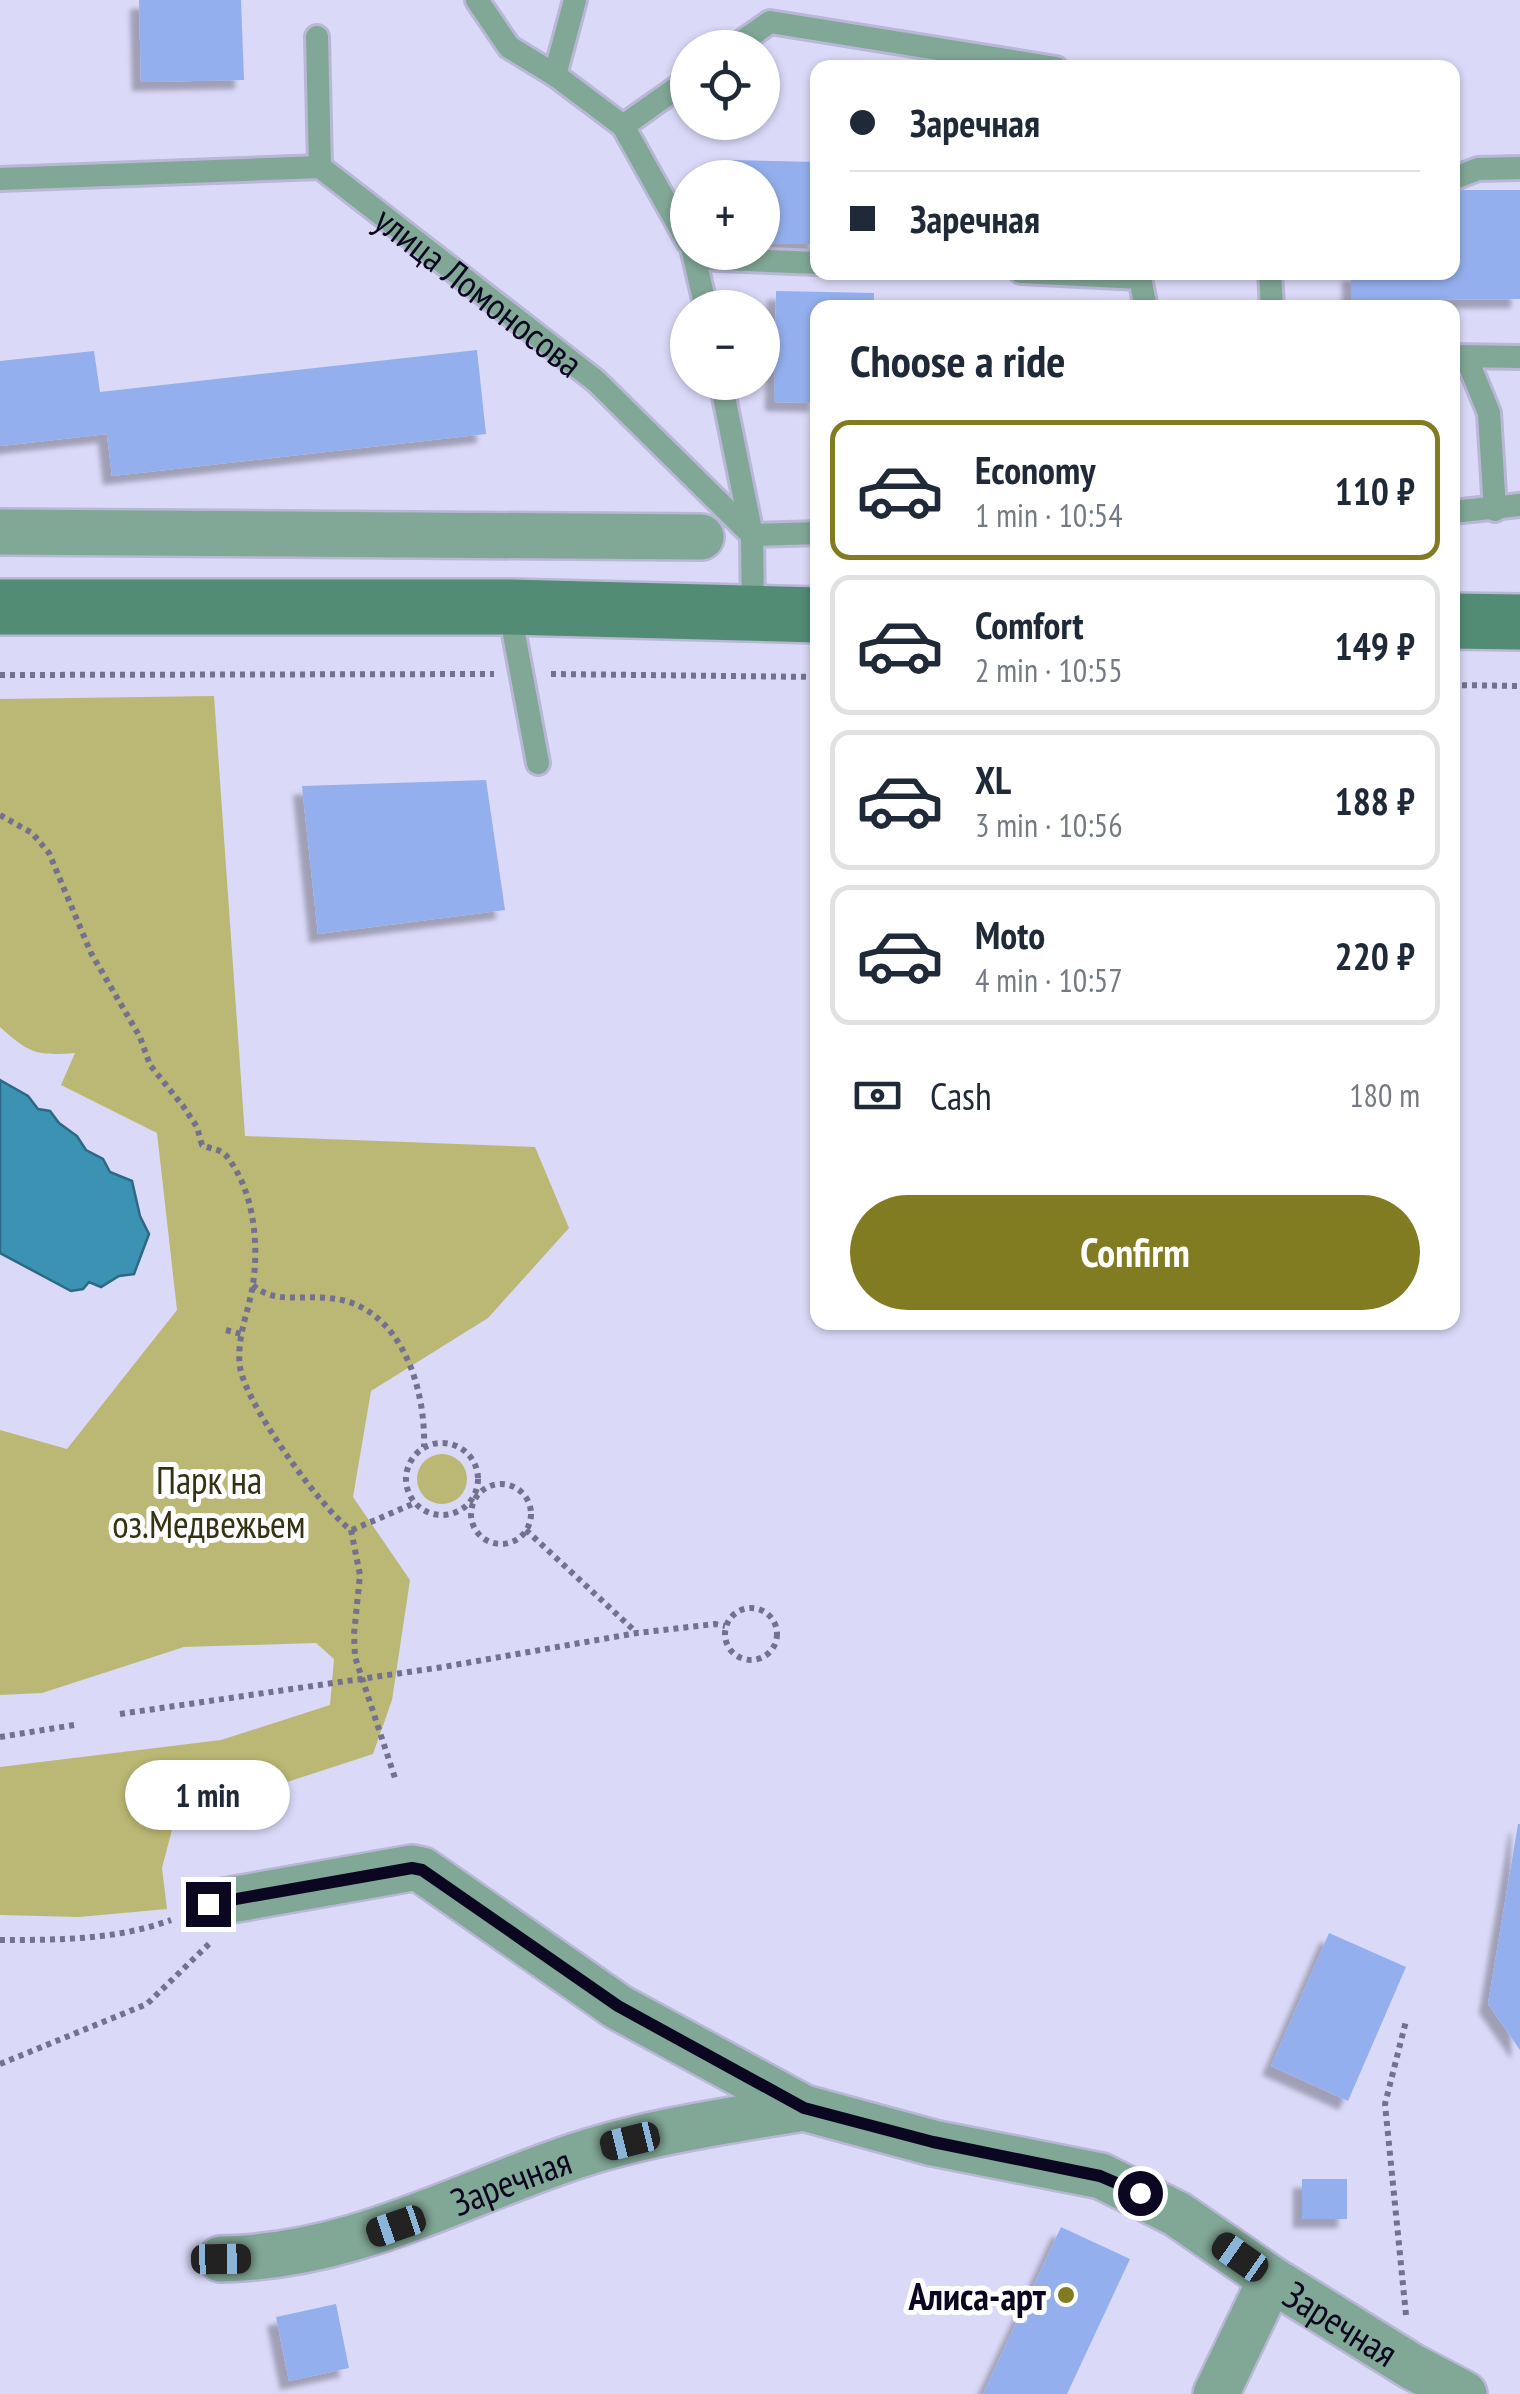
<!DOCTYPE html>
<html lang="en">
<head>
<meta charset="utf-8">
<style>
	body { margin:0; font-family:"PT Sans Narrow",sans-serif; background:#f2f2f3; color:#1f2937; height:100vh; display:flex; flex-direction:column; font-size:38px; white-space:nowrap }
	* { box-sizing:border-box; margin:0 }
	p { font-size:32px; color:#747a83 }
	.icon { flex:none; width:55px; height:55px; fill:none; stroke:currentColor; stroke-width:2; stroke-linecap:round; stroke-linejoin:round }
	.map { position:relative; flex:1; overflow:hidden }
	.drawer { position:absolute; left:810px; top:300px; width:650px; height:1030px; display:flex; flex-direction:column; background:#fff; border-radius:20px; box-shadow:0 2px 8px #0004 }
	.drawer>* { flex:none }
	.hud { position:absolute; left:810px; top:60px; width:650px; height:220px; border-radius:20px; box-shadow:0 2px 8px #0004; display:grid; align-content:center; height:220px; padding:0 40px; background:#fff }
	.fabs { position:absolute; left:670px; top:30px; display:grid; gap:20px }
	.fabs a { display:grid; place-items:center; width:110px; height:110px; border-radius:50%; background:#fff; box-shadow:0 2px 8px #0004; font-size:50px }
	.end { position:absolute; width:45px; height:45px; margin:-22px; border:12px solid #0b0721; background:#fff; box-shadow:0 0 0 5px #fff }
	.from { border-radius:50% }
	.bubble { position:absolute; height:70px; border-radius:35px; background:#fff; box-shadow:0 2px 8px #0004; font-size:32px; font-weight:700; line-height:70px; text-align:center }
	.car { position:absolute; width:30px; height:60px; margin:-30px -15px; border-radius:12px; box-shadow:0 0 8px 2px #0007; background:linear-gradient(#222 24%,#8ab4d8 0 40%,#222 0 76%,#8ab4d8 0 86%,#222 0) }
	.hud b { display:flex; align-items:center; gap:35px; height:95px; font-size:38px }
	.hud b+b { border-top:2px solid #e0e1e3 }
	.hud i { width:25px; height:25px; background:#1f2937 }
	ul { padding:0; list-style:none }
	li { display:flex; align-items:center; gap:30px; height:140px; margin:0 20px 15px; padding:0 20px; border:5px solid #e0e1e3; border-radius:20px }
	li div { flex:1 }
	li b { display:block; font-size:38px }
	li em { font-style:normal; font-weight:700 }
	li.current { border-color:#817b22 }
	li>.icon { width:90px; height:90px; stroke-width:1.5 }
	h2 { padding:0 40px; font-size:45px; line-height:120px }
	.pay { display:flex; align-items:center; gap:25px; height:110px; padding:0 40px; font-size:38px }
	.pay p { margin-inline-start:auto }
	.action { display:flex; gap:20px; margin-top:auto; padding:20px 40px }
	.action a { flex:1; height:115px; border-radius:60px; background:#817b22; color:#fff; font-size:40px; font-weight:700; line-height:115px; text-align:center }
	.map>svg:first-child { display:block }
</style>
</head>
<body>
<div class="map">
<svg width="1520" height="2394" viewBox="0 0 1520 2394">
	<defs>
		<filter id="shadow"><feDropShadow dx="-9" dy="9" stdDeviation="2.5" flood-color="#0004"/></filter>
	</defs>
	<rect width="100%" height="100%" fill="#dad9f8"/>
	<g fill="#bbb875">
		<path d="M214,696L245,1136L535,1147L569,1228L488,1318L371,1391L353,1497L410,1580L392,1700L373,1754L195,1812L173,1826L162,1868L167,1909L79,1917L0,1915V1767L221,1740L330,1705L334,1659L316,1643L184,1647L42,1693L0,1695V1430L67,1449L177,1310L157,1133L61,1085L75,1053C36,1056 29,1053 0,1027V699Z"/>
		<circle cx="442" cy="1479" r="25"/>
	</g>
	<polygon fill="#3b92b2" stroke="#2d6886" stroke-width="2.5" points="0,1080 28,1096 38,1109 50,1111 59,1123 77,1136 86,1150 103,1159 110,1172 132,1181 140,1216 149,1234 134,1274 119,1276 101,1287 89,1282 83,1289 71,1291 0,1253"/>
	<g fill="#94afed" filter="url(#shadow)">
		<polygon points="139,0 241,0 244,80 141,82"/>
		<polygon points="732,160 818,162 818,244 762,244 762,178 732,178"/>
		<polygon points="1452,190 1520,190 1520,299 1351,300 1351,272 1452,272"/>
		<polygon points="776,291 874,293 874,308 818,308 818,403 774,402"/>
		<polygon points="477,350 486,434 112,476 107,434 0,446 0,361 94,351 100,392"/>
		<polygon points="486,780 505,910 318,934 302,786"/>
		<polygon points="1518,1824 1520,1824 1520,2050 1488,2004"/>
		<polygon points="1329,1933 1406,1967 1348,2101 1271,2066"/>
		<rect x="1302" y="2179" width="45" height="40"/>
		<polygon points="1061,2227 1130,2259 1067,2394 983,2394"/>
		<polygon points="336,2304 349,2368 289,2381 276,2317"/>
	</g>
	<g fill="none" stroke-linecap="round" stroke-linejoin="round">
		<g stroke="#b9b7d6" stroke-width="28">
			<g id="lane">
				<polyline points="477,0 509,47 555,75 623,126 688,242"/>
				<polyline points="317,37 320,167"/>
				<polyline points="733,48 770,22 1056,68"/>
				<polyline points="555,75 575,0"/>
				<polyline points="623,126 688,80"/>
				<path id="s1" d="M0,179L320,167L596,381L752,535"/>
				<polyline points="1452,179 1478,169 1520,168"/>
				<polyline points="693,252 706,308"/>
				<polyline points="696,258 818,263"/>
				<polyline points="1021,272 1140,278 1146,308"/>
				<polyline points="1270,272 1272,308"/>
				<polyline points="1454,356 1520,357"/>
				<polyline points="1466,357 1489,413 1495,510"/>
				<polyline points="721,382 752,535 753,615"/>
				<polyline points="1452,512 1520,505"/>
				<polyline points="752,535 818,533"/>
				<polyline points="509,607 538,763"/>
			</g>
		</g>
		<g stroke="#b9b7d6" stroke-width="50">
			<g id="street">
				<polyline points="0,532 701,537"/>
				<polyline points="208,1904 412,1868 422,1870 618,2007 804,2108 933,2143 1101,2176 1177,2214 1271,2279"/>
				<path id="s2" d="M221,2259C348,2257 448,2200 564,2160C641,2133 724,2121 804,2108"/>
				<path id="s3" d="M1216,2394L1271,2279L1411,2366L1464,2394"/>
			</g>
		</g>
		<g stroke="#b9b7d6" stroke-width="60">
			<g id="secondary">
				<polyline points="0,607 509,607 818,615"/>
				<polyline points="1452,621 1520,622"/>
			</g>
		</g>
		<g stroke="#74718e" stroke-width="6" stroke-dasharray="5 5" stroke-linecap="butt">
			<polyline points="551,674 818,677"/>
			<polyline points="0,675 494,674"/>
			<polyline points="1452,685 1520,686"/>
			<path d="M0,815L32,833L49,853L91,953L140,1037L150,1065L183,1106L197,1127L202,1145C212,1150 221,1148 228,1158C254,1192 259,1243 253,1284C249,1311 236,1338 240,1367C245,1403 321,1509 351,1530L360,1575L354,1634L355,1657L396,1781"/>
			<path d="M253,1285C273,1304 302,1295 328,1298C400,1303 426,1387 424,1447"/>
			<polyline points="226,1330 241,1334"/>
			<circle cx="442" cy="1479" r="36"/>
			<circle cx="501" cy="1514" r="30"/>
			<polyline points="352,1530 415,1503"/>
			<polyline points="526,1530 637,1633"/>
			<circle cx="751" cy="1634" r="26"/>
			<polyline points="120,1714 443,1667 637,1633 715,1624 725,1626"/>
			<polyline points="0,1737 74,1725"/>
			<path d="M0,1940C57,1940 117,1940 171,1920"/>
			<polyline points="0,2064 147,2004 210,1943"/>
			<polyline points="1406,2315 1385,2104 1406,2021"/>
		</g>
		<use href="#lane" stroke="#81a796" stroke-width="22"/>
		<use href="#street" stroke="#81a796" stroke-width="45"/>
		<use href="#secondary" stroke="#528c74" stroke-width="55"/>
	</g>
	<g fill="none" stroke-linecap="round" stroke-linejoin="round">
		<polyline stroke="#0b0721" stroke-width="12" points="208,1904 412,1868 422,1870 618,2006 804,2108 933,2142 1100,2176 1140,2193"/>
	</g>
	<circle fill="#817b22" stroke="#fefefe" stroke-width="4" cx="1066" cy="2295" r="10"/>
	<g text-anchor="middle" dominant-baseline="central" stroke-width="10" stroke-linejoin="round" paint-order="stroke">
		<g font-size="38" fill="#0b0721" stroke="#fefefe">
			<text stroke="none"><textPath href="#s1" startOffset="522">улица Ломоносова</textPath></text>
			<text stroke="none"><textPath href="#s2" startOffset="302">Заречная</textPath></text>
			<text stroke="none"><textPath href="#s3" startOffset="210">Заречная</textPath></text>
		</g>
		<g font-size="38" fill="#343212" stroke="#fefefe">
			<text x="209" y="1479">Парк на<tspan x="209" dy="44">оз.Медвежьем</tspan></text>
		</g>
		<g font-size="38" font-weight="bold" fill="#0b0721" stroke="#fefefe" text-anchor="end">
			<text x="1046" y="2295">Алиса-арт</text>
		</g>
	</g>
</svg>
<div class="fabs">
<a><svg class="icon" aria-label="locate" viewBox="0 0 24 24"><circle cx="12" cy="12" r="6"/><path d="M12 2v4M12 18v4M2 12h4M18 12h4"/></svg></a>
<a>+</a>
<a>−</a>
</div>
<i class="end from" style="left:1140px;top:2193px"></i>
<i class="end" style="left:208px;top:1904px"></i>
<div class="bubble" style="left:125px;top:1760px;width:165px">1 min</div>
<i class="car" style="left:630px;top:2141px;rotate:256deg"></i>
<i class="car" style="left:396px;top:2226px;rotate:251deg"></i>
<i class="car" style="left:1240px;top:2257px;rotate:305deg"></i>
<i class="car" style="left:221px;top:2259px;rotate:89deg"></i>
<div class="hud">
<b><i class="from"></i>Заречная</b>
<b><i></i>Заречная</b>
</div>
<section class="drawer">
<h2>Choose a ride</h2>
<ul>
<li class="current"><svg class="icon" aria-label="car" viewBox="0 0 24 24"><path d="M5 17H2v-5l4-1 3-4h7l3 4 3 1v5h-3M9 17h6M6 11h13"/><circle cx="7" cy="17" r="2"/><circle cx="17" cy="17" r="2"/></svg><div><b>Economy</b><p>1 min · 10:54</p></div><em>110 ₽</em></li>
<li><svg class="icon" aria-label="car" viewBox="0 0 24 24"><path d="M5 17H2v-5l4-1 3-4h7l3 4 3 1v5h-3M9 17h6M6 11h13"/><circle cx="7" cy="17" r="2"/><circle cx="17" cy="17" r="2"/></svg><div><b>Comfort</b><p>2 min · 10:55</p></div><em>149 ₽</em></li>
<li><svg class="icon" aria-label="car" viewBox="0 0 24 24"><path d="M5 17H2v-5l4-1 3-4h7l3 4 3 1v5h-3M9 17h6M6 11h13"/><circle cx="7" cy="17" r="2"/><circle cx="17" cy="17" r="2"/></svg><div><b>XL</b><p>3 min · 10:56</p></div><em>188 ₽</em></li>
<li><svg class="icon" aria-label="car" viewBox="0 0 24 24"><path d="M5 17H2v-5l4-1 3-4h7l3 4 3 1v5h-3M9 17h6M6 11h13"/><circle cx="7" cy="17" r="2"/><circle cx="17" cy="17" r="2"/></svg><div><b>Moto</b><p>4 min · 10:57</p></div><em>220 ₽</em></li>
</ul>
<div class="pay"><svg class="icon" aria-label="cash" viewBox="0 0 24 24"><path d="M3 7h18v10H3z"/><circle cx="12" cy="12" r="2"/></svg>Cash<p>180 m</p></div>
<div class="action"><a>Confirm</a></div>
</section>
</div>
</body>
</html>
